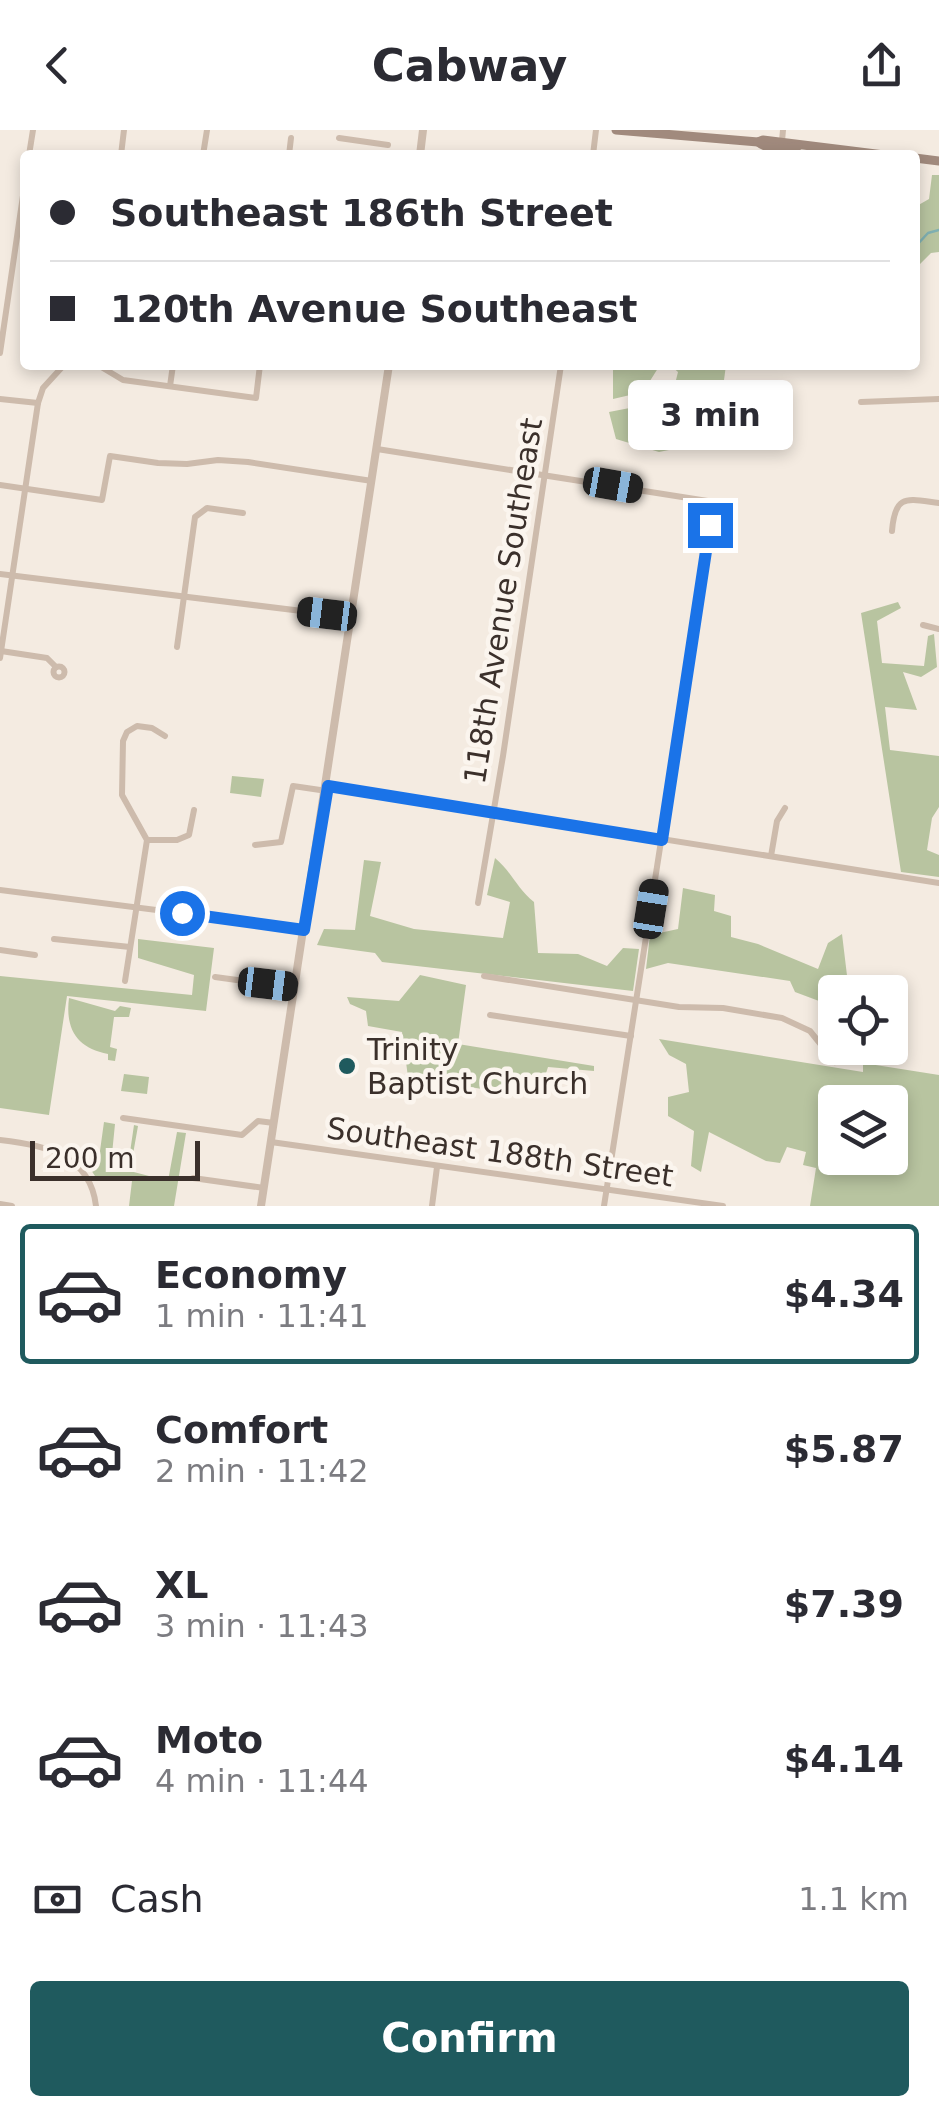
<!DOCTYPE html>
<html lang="en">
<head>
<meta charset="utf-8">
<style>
	body { margin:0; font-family:"DejaVu Sans",sans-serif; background:#f2f2f3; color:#2b2b33; height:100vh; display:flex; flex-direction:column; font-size:38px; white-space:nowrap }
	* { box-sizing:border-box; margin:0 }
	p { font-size:32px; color:#7c7c81 }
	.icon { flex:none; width:55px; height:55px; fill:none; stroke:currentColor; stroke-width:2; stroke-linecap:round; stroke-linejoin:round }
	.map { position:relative; height:1076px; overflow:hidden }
	.panel { display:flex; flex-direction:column; background:#fff; flex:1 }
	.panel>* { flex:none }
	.top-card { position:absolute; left:20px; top:20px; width:900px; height:220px; border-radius:10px; box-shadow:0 5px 15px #0003; display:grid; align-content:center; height:220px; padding:0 30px; background:#fff }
	.controls { position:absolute; left:818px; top:845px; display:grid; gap:20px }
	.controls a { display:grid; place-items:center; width:90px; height:90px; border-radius:10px; background:#fff; box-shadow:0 5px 15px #0003; font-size:50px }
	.scale { position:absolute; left:30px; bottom:25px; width:170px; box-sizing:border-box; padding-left:10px; border:5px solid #3b302b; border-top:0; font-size:28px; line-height:35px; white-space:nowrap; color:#3b302b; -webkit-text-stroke:8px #fbf5ee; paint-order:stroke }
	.end { position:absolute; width:45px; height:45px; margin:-22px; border:12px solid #1a73e8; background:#fff; box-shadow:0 0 0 5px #fff }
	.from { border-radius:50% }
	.bubble { position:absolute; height:70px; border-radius:10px; background:#fff; box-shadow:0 5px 15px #0003; font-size:32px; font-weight:700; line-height:70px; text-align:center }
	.car { position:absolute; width:30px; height:60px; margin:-30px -15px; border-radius:12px; box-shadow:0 0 8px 2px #0007; background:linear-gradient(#222 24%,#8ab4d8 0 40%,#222 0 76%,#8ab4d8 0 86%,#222 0) }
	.top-card b { display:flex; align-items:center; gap:35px; height:95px; font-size:38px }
	.top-card b+b { border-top:2px solid #e1e1e2 }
	.top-card i { width:25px; height:25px; background:#2b2b33 }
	ul { padding:18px 0 0; list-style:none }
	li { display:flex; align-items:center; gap:30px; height:140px; margin:0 20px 15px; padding:0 10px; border:5px solid transparent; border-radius:10px }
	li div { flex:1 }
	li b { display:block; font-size:38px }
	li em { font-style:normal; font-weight:700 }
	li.on { border-color:#1f5a5e }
	li>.icon { width:90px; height:90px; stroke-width:1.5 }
	.pay { display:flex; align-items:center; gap:25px; height:110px; padding:0 30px; font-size:38px }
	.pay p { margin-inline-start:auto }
	.button { display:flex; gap:20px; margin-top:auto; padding:20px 30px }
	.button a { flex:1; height:115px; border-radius:10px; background:#1f5a5e; color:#fff; font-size:40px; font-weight:700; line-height:115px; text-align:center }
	header { display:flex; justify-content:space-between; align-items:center; height:130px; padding:0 30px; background:#fff; font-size:45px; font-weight:700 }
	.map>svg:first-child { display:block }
</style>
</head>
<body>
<header><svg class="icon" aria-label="back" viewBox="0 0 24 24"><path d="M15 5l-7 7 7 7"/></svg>Cabway<svg class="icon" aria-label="share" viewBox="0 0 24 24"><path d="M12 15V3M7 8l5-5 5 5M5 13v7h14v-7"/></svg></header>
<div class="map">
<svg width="939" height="1076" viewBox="0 0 939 1076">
	<rect width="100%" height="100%" fill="#f4ebe1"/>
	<g fill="#b8c4a0" fill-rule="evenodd">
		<polygon points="932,45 939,45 939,122 931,123 915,139 915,77 929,69"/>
		<polygon points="606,235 660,235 643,262 613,269 613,237"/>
		<polygon points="670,235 726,235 724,250 736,255 694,315 659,322 616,309 609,282 671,270 678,242"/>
		<polygon points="898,472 901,478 877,491 882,533 924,536 928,506 934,504 937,537 921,547 903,542 917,580 885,577 890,620 939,626 939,677 932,688 927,720 939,725 939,747 901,742 861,483"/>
		<polygon points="232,646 264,649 261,667 230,663"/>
		<path d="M495,728C512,742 517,759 534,772L538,823L578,824L607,836L623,818L639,819L633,861L382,832L375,823L317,815L324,799L355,800L364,730L381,732L370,786L414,799L503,808L510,772L487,765Z"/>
		<polygon points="683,758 715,765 714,781 731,786 731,807 758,814 818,839 828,813 842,804 849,862 835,862 835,877 795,862 790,851 668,833 646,839 650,805 678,799"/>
		<polygon points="138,809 214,818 206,881 67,866 49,985 0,978 0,846 192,865 194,845 138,828"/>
		<polygon points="420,845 466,855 458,914 594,936 594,941 548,937 538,968 408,947 402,902 368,896 366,881 350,874 347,867 399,871"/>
		<path d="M69,868L115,881L120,876L131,878L129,887H114L110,917L117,919L115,931L108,930V924C77,918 65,899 69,868Z"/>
		<path d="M659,909L863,942V933L939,945V1076H810L816,1038L803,1035L806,1022L787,1017L780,1033L766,1031L709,1002L701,1042L691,1036L694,1001L668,986V967L689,962L686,934L669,925ZM835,972H890V1028H835Z"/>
		<polygon points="124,944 149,947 147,964 121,961"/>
		<polygon points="104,992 115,994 111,1034 128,1036 134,995 138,996 130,1041 168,1051 177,1002 186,1003 174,1076 129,1076 132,1051 95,1046 89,1037 99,1028"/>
	</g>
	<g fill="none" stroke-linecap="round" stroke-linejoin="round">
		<g stroke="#7fb0b2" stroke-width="2.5">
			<polyline points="745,24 746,25"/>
			<polyline points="915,117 928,103 939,100"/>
		</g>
		<g stroke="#cdbbac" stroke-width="6">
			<polyline points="339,8 388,15"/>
			<polyline points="782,11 783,0"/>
			<polyline points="29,25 33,0"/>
			<polyline points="121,25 124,0"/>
			<polyline points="203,25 207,0"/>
			<polyline points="289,25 291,8"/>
			<polyline points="593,25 596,0"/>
			<polyline points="0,223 25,52"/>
			<polyline points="98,235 123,250 256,268 260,235"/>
			<polyline points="170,256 173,235"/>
			<polyline points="0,269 38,273"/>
			<polyline points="861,272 939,269"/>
			<polyline points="377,319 714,372 604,1076"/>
			<polyline points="0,355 102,370 110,326 158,333 187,334 218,330 248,332 372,351"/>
			<path d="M892,401C895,363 907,369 939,373"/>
			<polyline points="0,444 351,487"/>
			<polyline points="923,495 939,499"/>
			<polyline points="177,517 195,387 207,378 243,383"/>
			<polyline points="1,521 47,528 56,537"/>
			<polyline points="0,528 38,273 43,258 64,235"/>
			<circle cx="59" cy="542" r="5.5"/>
			<polyline points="328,656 939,753"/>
			<polyline points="147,710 177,710 189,705 194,680"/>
			<polyline points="255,715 281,712 293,656 327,661"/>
			<polyline points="771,726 777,691 785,678"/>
			<polyline points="0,760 304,799"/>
			<polyline points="478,773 503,626 561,235"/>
			<polyline points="54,809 130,817"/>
			<polyline points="0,820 35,825"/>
			<polyline points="484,846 679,877 723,878 782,888 810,901 835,932"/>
			<polyline points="215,847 295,858"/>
			<polyline points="125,851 147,710 122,665 123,611 127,602 137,596 152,598 165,606"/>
			<polyline points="490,885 631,906"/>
			<polyline points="123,988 242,1005 258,991 274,993"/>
			<path d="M0,1010C44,1015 90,1024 96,1076"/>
			<polyline points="271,1012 723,1076"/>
			<polyline points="193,1048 264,1058"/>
			<polyline points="0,1074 12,1076"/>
			<polyline points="432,1076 437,1037"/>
		</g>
		<g stroke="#cdbbac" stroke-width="8">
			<polyline points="420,25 423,0"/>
			<polyline points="261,1076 389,235"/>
		</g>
		<g stroke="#a18a7d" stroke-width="9">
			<polyline points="616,0 758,12 763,10 884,25"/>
			<path d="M758,12C767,20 787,20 798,16"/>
			<polyline points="915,28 939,31"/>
		</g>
	</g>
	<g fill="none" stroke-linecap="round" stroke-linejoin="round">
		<polyline stroke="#1a73e8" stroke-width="12" points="182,783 304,800 328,656 662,710 710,395"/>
	</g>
	<circle fill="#1f5a5e" stroke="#fbf5ee" stroke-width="4" cx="347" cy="936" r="10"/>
	<g text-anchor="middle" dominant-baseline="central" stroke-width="9" stroke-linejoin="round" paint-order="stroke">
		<g font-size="30" fill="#3b302b" stroke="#fbf5ee">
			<text transform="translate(503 471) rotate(-81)">118th Avenue Southeast</text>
			<text transform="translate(500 1022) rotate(8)">Southeast 188th Street</text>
		</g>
		<g font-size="30" fill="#3b302b" stroke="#fbf5ee" text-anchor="start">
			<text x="367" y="919">Trinity<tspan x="367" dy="34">Baptist Church</tspan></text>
		</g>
	</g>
</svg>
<div class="controls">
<a><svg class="icon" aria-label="locate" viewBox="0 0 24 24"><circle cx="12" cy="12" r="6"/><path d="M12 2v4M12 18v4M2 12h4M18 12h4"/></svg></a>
<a><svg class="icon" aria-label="layers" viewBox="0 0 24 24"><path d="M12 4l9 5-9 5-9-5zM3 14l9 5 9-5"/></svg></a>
</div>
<div class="scale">200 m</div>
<i class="end from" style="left:182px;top:783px"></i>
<i class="end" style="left:710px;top:395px"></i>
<div class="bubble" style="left:628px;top:250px;width:165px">3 min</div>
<i class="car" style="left:613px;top:355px;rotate:100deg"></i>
<i class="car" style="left:327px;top:484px;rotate:277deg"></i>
<i class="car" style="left:651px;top:779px;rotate:9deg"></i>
<i class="car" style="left:268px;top:854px;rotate:97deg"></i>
<div class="top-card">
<b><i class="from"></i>Southeast 186th Street</b>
<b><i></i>120th Avenue Southeast</b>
</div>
</div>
<section class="panel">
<ul>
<li class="on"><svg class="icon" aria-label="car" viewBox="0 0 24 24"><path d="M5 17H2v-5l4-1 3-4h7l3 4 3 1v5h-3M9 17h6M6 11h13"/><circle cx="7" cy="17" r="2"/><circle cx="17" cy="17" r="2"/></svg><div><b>Economy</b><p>1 min · 11:41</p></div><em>$4.34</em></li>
<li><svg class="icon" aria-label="car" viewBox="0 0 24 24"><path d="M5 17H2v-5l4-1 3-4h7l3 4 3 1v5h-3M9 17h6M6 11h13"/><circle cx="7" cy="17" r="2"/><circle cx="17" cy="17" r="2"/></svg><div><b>Comfort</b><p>2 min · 11:42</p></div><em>$5.87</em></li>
<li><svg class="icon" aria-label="car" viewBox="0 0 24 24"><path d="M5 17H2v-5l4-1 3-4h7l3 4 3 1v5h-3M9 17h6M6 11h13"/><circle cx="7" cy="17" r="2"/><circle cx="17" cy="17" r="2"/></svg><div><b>XL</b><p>3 min · 11:43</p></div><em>$7.39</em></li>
<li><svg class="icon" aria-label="car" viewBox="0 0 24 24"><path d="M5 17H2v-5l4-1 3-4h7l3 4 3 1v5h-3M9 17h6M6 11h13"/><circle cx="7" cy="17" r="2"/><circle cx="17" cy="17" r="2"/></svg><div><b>Moto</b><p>4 min · 11:44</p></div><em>$4.14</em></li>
</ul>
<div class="pay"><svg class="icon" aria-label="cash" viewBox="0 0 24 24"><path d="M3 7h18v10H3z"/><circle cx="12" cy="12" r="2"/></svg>Cash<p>1.1 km</p></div>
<div class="button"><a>Confirm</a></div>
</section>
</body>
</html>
